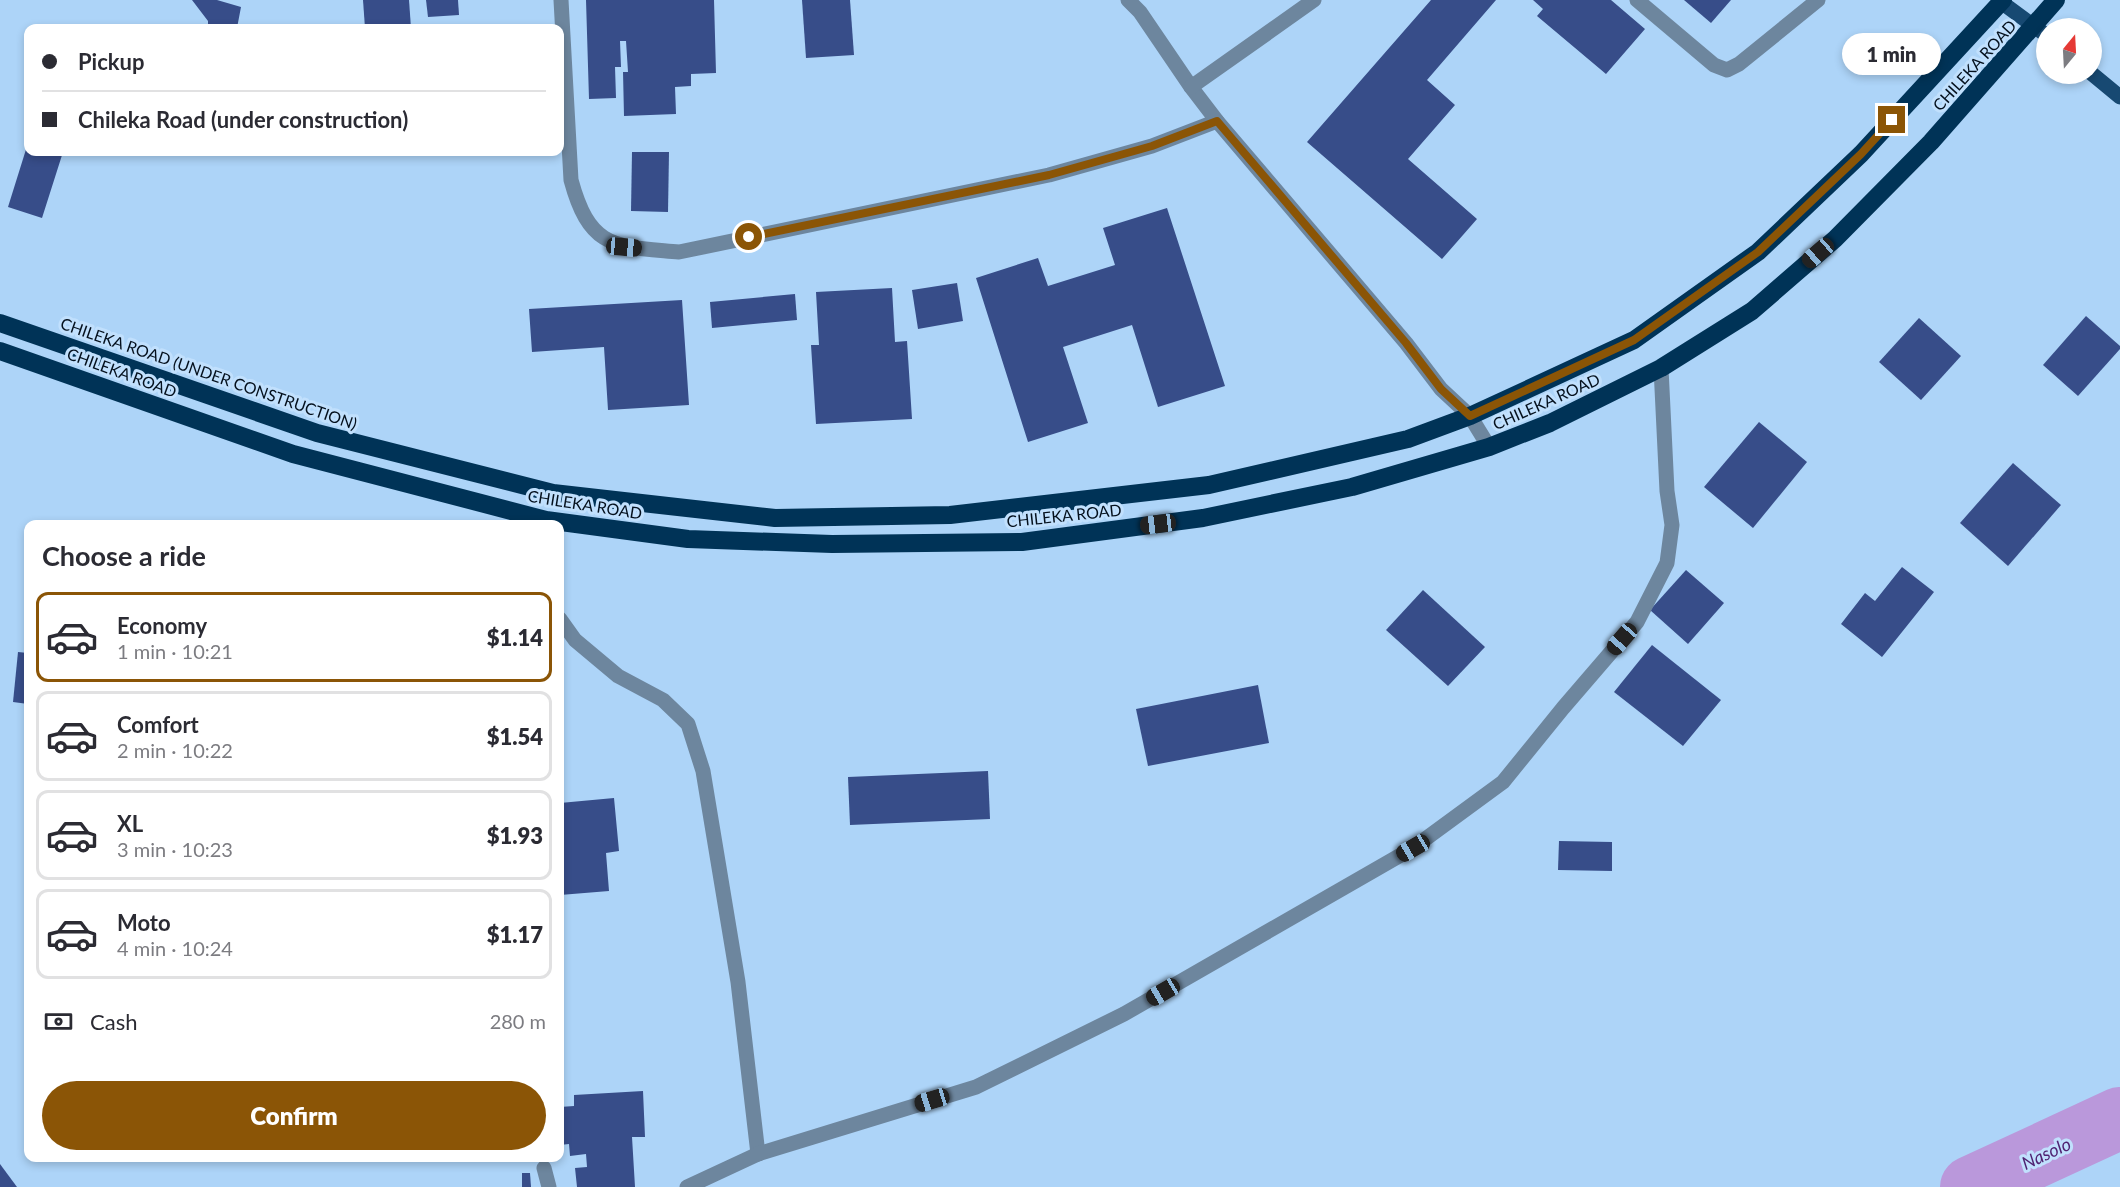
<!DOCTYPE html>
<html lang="en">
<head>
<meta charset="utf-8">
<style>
	body { margin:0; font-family:Lato,sans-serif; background:#f7f7f7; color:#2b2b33; height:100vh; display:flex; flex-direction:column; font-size:22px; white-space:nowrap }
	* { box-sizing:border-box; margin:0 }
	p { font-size:20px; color:#7c7c81 }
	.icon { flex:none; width:33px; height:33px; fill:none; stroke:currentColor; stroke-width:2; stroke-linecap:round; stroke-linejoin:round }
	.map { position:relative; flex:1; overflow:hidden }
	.details { position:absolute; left:24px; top:520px; width:540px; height:642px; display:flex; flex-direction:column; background:#fff; border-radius:12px; box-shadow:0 3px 9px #0003 }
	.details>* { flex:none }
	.top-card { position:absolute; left:24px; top:24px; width:540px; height:132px; border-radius:12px; box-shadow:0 3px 9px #0003; display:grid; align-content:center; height:132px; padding:0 18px; background:#fff }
	.needle { width:39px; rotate:18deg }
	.buttons { position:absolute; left:2036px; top:18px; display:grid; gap:12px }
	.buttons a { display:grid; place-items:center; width:66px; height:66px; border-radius:50%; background:#fff; box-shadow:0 3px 9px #0003; font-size:30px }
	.end { position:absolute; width:27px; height:27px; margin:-14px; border:8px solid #8b5506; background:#fff; box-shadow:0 0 0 3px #fff }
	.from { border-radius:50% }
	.bubble { position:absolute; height:42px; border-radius:21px; background:#fff; box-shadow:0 3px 9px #0003; font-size:20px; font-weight:800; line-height:42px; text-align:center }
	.car { position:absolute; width:18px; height:36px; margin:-18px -9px; border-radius:8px; box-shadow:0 0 4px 2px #0007; background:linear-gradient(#222 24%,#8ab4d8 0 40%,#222 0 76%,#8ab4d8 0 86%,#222 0) }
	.top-card b { display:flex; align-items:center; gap:21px; height:57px; font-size:22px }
	.top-card b+b { border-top:2px solid #e1e1e2 }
	.top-card i { width:15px; height:15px; background:#2b2b33 }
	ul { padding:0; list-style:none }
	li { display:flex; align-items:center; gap:18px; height:90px; margin:0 12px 9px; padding:0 6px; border:3px solid #e1e1e2; border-radius:12px }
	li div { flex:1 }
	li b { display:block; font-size:22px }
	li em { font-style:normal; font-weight:800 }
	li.on { border-color:#8b5506 }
	li>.icon { width:54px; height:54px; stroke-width:1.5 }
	h2 { padding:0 18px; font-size:27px; line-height:72px }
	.pay { display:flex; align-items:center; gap:15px; height:66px; padding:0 18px; font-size:22px }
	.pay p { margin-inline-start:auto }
	.action { display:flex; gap:12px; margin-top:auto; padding:12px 18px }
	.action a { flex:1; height:69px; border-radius:36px; background:#8b5506; color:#fff; font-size:24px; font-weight:800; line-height:69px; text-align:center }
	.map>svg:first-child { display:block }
</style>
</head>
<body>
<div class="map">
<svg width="2120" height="1187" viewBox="0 0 2120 1187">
	<rect width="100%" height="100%" fill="#add4f8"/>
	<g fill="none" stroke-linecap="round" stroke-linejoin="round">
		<polyline stroke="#ba98db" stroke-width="62" points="1971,1187 2120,1118"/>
	</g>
	<g fill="#374d89">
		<polygon points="192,0 217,0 241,7 237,28 208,28 208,21"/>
		<polygon points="363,0 409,0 411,28 365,28"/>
		<polygon points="426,0 458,0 459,15 428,17"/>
		<polygon points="586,0 714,0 716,73 691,74 691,86 675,87 676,114 624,116 623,72 628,72 626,41 620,41 621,67 615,67 616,98 589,99"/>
		<polygon points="802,0 850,0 854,55 806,58"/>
		<polygon points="1431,0 1496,0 1427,80 1455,105 1408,159 1477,219 1442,259 1307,142"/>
		<polygon points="1533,0 1611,0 1645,29 1606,74 1537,16 1543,9"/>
		<polygon points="1684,0 1731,0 1711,23"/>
		<polygon points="28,143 28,152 63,152 42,218 8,207"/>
		<polygon points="632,152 669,152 668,212 631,211"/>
		<polygon points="1167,208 1225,386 1158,407 1132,325 1063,347 1088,423 1028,442 976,278 1038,258 1048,286 1115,265 1103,228"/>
		<polygon points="957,283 963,321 918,329 912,290"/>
		<polygon points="892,288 895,342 907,341 912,419 816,424 811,345 819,345 816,292"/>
		<polygon points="795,294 797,320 712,328 710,302"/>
		<polygon points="682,300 689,405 608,410 604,347 532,352 529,309"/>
		<polygon points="2086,316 2120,346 2120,349 2078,396 2043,365"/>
		<polygon points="1919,318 1961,356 1921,400 1879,362"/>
		<polygon points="1759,422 1807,462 1753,528 1704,487"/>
		<polygon points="2013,463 2061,505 2008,566 1960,523"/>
		<polygon points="1902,567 1934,592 1882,657 1841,624 1865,593 1875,601"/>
		<polygon points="1686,570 1724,603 1688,644 1650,610"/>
		<polygon points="1423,590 1485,647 1448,686 1386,630"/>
		<polygon points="1652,645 1721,700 1683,746 1614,692"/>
		<polygon points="18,652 28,653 28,704 13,702"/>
		<polygon points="1258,685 1269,743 1148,766 1136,709"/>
		<polygon points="988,771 990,819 850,825 848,777"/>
		<polygon points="614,798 619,851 606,853 609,891 560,895 560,803"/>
		<polygon points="1559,841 1612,842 1612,871 1558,870"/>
		<polygon points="643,1091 645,1137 632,1137 635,1187 577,1187 575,1168 587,1167 586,1154 570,1156 569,1144 560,1145 560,1107 574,1106 574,1095"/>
		<polygon points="0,1164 17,1187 0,1187"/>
		<polygon points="522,1173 530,1173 531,1187 522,1187"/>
	</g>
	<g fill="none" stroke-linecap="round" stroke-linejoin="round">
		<g stroke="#6d869e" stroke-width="15">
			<path d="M561,0L571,180C590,250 615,246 679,252L1049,175L1152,146L1217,121"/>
			<polyline points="1128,0 1140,12 1191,87 1217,121 1406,343 1441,389 1470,416 1489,447"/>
			<polyline points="1637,0 1714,65 1727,70 1739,64 1818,0"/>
			<polyline points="1191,87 1314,0"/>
			<polyline points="560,619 575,640 618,676 663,700 688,724 703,771 738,982 758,1154"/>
			<polyline points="544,1168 549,1187"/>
			<polyline points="687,1187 758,1154 976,1087 1124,1014 1413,848 1503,782 1563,708 1637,622 1667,563 1672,525 1667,491 1661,368"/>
		</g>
		<g stroke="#174972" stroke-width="15">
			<polyline points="2001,2 2046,35"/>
			<polyline points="2091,73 2120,97"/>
		</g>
		<g stroke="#003357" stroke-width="18">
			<polyline points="0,323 317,433 553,493 775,518 950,515 1209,485 1408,439 1470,416 1634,340 1758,252 1861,154 2003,0"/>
			<polyline points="0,351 293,454 546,520 688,539 832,544 1022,542 1203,518 1352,487 1489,447 1550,423 1661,368 1752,311 1835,239 1931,142 2056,0"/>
		</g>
	</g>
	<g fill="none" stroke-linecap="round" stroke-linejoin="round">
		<polyline stroke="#8b5506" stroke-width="8" points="749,237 1049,175 1152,146 1217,121 1406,343 1441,389 1470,416 1634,340 1758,252 1861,154 1892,120"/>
	</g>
	<g text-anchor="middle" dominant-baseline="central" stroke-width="6" stroke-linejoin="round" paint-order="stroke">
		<g font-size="16" fill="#04101d" stroke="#c1e0fd">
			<text transform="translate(1974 65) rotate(-48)">CHILEKA ROAD</text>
			<text transform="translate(122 372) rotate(20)">CHILEKA ROAD</text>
			<text transform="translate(209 373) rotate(19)">CHILEKA ROAD (UNDER CONSTRUCTION)</text>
			<text transform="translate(1546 401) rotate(-24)">CHILEKA ROAD</text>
			<text transform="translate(585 504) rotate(9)">CHILEKA ROAD</text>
			<text transform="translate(1064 515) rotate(-6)">CHILEKA ROAD</text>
		</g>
		<g font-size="18" font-style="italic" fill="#502372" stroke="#c1e0fd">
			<text transform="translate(2046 1153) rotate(-25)">Nasolo</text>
		</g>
	</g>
</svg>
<div class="buttons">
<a><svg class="needle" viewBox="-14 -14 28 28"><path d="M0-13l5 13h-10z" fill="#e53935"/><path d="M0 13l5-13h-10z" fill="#7c7c81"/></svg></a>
</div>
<i class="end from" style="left:749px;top:237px"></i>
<i class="end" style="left:1892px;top:120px"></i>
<div class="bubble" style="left:1842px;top:33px;width:99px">1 min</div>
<i class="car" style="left:624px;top:247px;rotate:95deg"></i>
<i class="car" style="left:1818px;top:253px;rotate:229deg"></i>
<i class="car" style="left:1158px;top:524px;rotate:263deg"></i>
<i class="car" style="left:1622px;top:639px;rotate:221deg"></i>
<i class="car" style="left:1413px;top:848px;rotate:240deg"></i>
<i class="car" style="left:1163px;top:992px;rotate:240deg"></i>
<i class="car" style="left:932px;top:1100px;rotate:253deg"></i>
<div class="top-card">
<b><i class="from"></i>Pickup</b>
<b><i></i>Chileka Road (under construction)</b>
</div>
<section class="details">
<h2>Choose a ride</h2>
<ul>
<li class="on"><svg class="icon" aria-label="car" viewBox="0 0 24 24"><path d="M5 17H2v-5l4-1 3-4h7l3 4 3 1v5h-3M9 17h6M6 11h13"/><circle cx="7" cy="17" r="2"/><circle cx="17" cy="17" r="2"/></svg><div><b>Economy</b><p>1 min · 10:21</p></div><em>$1.14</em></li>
<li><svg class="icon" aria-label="car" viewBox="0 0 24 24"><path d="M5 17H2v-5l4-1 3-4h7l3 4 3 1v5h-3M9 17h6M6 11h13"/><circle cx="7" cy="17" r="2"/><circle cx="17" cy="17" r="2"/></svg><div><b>Comfort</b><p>2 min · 10:22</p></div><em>$1.54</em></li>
<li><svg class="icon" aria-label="car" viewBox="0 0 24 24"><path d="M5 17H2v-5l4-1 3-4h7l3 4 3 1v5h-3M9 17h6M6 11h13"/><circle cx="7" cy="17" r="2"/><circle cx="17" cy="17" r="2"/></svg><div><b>XL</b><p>3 min · 10:23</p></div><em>$1.93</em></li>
<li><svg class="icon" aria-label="car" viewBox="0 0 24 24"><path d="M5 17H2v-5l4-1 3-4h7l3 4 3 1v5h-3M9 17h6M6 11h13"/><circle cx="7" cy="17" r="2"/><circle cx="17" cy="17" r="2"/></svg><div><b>Moto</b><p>4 min · 10:24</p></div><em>$1.17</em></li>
</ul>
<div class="pay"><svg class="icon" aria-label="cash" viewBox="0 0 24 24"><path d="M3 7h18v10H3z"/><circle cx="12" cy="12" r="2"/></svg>Cash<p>280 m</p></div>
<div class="action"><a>Confirm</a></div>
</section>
</div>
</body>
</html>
